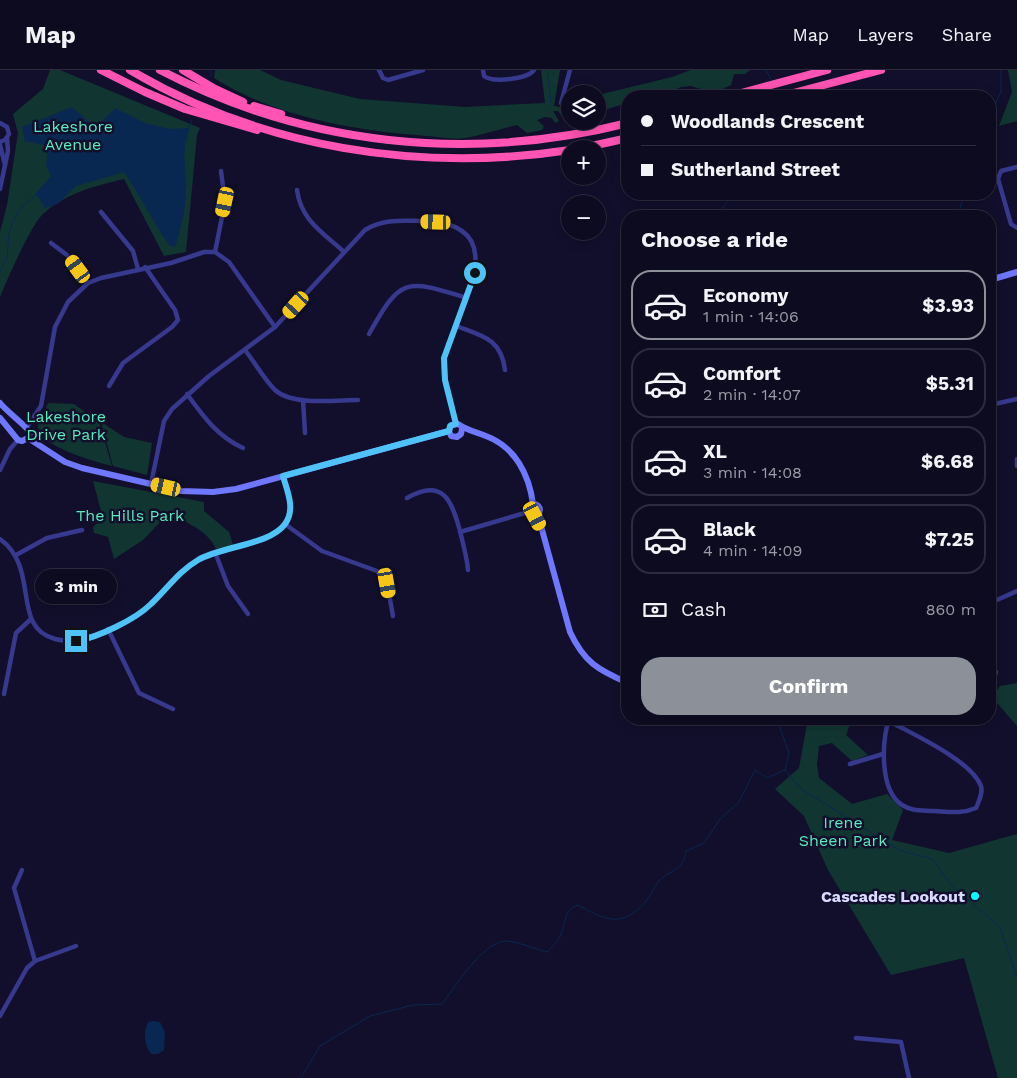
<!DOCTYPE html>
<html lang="en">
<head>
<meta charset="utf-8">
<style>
	body { margin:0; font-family:"Work Sans",sans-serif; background:#1b192d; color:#f1f3f6; height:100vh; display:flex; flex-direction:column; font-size:19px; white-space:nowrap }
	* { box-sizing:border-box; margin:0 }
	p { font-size:16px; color:#9a9ba5 }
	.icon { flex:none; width:28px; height:28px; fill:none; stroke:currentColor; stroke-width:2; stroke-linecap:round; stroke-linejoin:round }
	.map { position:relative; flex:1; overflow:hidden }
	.drawer { position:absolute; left:621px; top:140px; width:375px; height:515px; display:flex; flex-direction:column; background:#0d0b20; border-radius:20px; box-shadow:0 2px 12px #0003,0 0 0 1px #2d2b3e }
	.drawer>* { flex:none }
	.top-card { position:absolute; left:621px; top:20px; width:375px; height:110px; border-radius:20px; box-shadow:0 2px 12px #0003,0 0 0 1px #2d2b3e; display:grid; align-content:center; height:110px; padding:0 20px; background:#0d0b20 }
	.buttons { position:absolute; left:561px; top:15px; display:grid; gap:10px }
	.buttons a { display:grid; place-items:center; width:45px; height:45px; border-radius:50%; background:#0d0b20; box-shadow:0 2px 12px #0003,0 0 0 1px #2d2b3e; font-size:25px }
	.end { position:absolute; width:22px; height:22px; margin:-11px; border:6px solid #4fc3f7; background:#111; box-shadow:0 0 0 2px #111 }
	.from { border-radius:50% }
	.bubble { position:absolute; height:35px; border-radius:18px; background:#0d0b20; box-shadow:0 2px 12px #0003,0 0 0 1px #2d2b3e; font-size:16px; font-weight:700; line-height:35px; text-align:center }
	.car { position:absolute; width:15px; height:30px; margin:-15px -8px; border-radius:6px; box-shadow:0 0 4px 1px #0007; background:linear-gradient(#f5c518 24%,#345 0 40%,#f5c518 0 76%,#345 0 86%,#f5c518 0) }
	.top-card b { display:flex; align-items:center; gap:18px; height:48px; font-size:19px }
	.top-card b+b { border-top:1px solid #2d2b3e }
	.top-card i { width:12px; height:12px; background:#f1f3f6 }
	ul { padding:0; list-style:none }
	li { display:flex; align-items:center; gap:15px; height:70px; margin:0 10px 8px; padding:0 10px; border:2px solid #2d2b3e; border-radius:20px }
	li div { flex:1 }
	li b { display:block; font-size:19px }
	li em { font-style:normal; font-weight:700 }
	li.active { border-color:#8c9099 }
	li>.icon { width:45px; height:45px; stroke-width:1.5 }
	h2 { padding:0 20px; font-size:22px; line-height:60px }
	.pay { display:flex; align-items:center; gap:12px; height:55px; padding:0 20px; font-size:19px }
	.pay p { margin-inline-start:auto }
	.action { display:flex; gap:10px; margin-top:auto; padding:10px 20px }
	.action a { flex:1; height:58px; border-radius:20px; background:#8c9099; color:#fff; font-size:20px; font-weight:700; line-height:58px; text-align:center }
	header { display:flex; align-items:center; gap:30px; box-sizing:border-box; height:70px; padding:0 25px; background:#0d0b20; border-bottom:1px solid #2d2b3e }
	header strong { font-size:24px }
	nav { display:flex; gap:28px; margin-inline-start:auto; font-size:18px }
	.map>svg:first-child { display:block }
</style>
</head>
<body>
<header>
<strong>Map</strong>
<nav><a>Map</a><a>Layers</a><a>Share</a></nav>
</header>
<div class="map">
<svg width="1017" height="1008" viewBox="0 0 1017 1008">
	<rect width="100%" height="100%" fill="#110f2b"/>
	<g fill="#113632">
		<path d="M50,0H60L200,58L197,65L186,182L164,186L124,109C95,116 66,123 43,144C32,153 6,212 0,227V162L7,135L18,63L13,44L43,19Z"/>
		<path d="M215,0H260L281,10L360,29L465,37L545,33L541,0H560L554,36L562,37L570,28V51H578L569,56L558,41H553L559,51L555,53L552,48L545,47L537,50L544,56L542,60L527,63L517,55C500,59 483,65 465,68C453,70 439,67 427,66C355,61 275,47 214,8Z"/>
		<polygon points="691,0 750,0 745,4 734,4 731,15 714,23 691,16 681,17 662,26 628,26 627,33 598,42 598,25 672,7"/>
		<polygon points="1008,0 1017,0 1017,51 999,56 1012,22"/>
		<path d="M48,333L74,334L99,352L112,396C97,392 36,376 38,355C39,348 46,340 48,333Z"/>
		<polygon points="101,352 124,367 152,373 147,405 113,396"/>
		<path d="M93,411L204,432V441L229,462L233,475L216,479C208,460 186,452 168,444L143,470L114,489L108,467L94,463L93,457L103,448Z"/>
		<polygon points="1017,613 1017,656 992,627 1000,616"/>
		<polygon points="808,649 852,649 846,665 868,685 852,691 832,673 819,676 817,695 819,708 852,734 887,724 903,740 892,770 949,783 1017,764 1017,1008 998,1008 964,888 891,905 828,800 804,746 775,719 799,698"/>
	</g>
	<g fill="#082851">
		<path d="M72,37L96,58L115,38L145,53L170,59L190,58C180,84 187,98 186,123C185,141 181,160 175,177L170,176C153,153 141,126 124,102L76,116L58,134L45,138L36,123L51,106L46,95L48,76L25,71L22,57Z"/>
		<path d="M153,951L160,952L165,962L164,980L158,984H151C144,975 143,962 148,952Z"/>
	</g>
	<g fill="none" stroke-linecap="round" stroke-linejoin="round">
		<g stroke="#082851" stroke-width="1">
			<polyline points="547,0 551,32"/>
			<polyline points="766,0 771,9"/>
			<polyline points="211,7 211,0"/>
			<polyline points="990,45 1001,22 1001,0"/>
			<polyline points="188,59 192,50"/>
			<polyline points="717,146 733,124"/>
			<polyline points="958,146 964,124"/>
			<polyline points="0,202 7,188 9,164 13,151 19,140 38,123"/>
			<polyline points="785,700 801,719 901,781 933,789 950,814 1000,857 1017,907"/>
			<path d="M301,1008L320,976L370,946L413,935L442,934C455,917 482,873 505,871C517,871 534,879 547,882C551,877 558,872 560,866C567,853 562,841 578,835C605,850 623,859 646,831C651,825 654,816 659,811C670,800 684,800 686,781L704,773L720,749L739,732L755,700L767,708L785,700L789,683L780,658L784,649"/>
		</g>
		<g stroke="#36398e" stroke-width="4.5">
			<polyline points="379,0 383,8 388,10 423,0"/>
			<path d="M483,0L484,6C493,13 528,9 534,0"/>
			<polyline points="561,33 570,0"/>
			<polyline points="0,53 7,57 9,64 5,70 0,72"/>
			<polyline points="0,75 5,95"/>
			<polyline points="1017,97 1001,101 998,109 1011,154 1017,158"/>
			<polyline points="0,119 8,81 7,68"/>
			<path d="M297,120C301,150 322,162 343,181"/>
			<polyline points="101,142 133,181 138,199"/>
			<polyline points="51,173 67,185 88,213"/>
			<polyline points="215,182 225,132 221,101"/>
			<path d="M456,256C482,266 501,268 505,300"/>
			<path d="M369,264C401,207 405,209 467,228"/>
			<path d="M245,280C255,293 264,309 275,320C292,336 336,330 358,330"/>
			<polyline points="109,316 123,293 172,257 178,250 175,240 145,197"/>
			<path d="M187,324C203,346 217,366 243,378"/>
			<polyline points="303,330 305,363"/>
			<polyline points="990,335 1017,329"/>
			<polyline points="27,357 41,336 55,257 68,232 88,213 101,208 171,193 204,182 215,182 229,192 275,257"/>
			<polyline points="1017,389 1017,396"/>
			<polyline points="0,400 10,379 18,370"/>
			<path d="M151,414L164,351L172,339L209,306L275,257L365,160C384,148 404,151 425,151C518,155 456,240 445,286C440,307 451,333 456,354"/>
			<path d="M407,428C443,407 452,431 460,461C463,474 467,487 468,500"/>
			<polyline points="285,454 322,481 377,501 387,513 393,546"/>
			<polyline points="460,462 528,442"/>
			<path d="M0,469C41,499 10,557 55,569C81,576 130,554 149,536C166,521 179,501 199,490C223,477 266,475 283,456C296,441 288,422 283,406"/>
			<polyline points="215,482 228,516 248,544"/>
			<polyline points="16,485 47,468 82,460"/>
			<polyline points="990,533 1017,521"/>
			<polyline points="108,559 139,623 173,639"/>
			<polyline points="990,594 996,602 990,618"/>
			<polyline points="4,624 16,563 31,549"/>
			<path d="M889,651C912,664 971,690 981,716C983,723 979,731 976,738C962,744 950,742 935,741C923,740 913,742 902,735C879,720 882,671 889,649"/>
			<polyline points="850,694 883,684"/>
			<polyline points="22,800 14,818 35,891"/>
			<polyline points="0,946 27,898 35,891 76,876"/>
			<polyline points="856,968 901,972 909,1008"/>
		</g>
		<g stroke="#7077ff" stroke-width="6">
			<polyline points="990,210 1017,202"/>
			<path d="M0,333C6,341 29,358 30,363L28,368L22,371L18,370L0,348"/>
			<path d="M449,361L451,355L458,354C468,361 474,361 486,366C515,377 529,404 533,434"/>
			<polyline points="449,361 451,366 457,367 461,364 462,359"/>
			<polyline points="28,368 65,392 82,398 181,421 213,422 236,419 449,361"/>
			<circle cx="534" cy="440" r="6"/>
			<path d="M535,446L541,456L570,562C584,592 598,600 628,613"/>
		</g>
		<g stroke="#ff54b3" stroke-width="8">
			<polyline points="101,0 145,22 185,39 257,60"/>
			<path d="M130,0C262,78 419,103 570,80"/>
			<path d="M160,0C305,76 469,93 628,53"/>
			<polyline points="183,0 215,19 243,32"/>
			<polyline points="730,26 827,0"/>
			<polyline points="782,26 881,0"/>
			<polyline points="254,36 281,44"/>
			<polyline points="578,79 628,68"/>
		</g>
	</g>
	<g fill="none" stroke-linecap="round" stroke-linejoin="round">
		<path stroke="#4fc3f7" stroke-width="6" d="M76,571C97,568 136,549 151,534C167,519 179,501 198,490C222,476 270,475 285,454C296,439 287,421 283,406L449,361L450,356L456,354L445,310L444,288L475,203"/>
	</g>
	<circle fill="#05f9ff" stroke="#110f2b" stroke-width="2" cx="975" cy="826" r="5"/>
	<g text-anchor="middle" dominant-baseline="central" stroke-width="5" stroke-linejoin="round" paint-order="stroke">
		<g font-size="16" fill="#5aeabb" stroke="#110f2b">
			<text x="73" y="56">Lakeshore<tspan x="73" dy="18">Avenue</tspan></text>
			<text x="66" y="346">Lakeshore<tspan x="66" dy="18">Drive Park</tspan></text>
			<text x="130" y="445">The Hills Park</text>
			<text x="843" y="752">Irene<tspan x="843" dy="18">Sheen Park</tspan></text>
		</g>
		<g font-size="16" font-weight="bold" fill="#dad9ff" stroke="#110f2b" text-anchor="end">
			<text x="965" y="826">Cascades Lookout</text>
		</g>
	</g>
</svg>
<div class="buttons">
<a><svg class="icon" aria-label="layers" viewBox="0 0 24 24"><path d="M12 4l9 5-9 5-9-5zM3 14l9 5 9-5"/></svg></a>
<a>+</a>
<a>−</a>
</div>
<i class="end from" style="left:475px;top:203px"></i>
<i class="end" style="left:76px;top:571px"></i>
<div class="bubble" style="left:35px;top:499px;width:82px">3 min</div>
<i class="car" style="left:225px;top:132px;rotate:192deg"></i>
<i class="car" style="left:436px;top:152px;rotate:272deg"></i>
<i class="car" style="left:78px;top:199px;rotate:324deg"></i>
<i class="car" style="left:296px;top:235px;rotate:222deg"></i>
<i class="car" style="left:166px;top:417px;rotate:283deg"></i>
<i class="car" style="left:535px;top:446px;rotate:152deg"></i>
<i class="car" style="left:387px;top:513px;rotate:170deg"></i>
<div class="top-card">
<b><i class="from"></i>Woodlands Crescent</b>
<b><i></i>Sutherland Street</b>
</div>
<section class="drawer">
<h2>Choose a ride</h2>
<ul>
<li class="active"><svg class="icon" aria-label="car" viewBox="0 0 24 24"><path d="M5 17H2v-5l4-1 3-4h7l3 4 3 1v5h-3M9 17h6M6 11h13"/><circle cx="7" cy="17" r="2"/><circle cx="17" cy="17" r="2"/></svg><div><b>Economy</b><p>1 min · 14:06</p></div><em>$3.93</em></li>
<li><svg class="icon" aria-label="car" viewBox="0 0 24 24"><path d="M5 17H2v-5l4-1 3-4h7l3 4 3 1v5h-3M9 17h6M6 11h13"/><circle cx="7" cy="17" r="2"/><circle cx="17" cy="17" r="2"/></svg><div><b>Comfort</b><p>2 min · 14:07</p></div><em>$5.31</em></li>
<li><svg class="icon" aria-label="car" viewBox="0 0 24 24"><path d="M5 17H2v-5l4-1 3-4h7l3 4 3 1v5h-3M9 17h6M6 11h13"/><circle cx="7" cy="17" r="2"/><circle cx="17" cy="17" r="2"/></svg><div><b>XL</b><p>3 min · 14:08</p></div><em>$6.68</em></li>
<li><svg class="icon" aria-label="car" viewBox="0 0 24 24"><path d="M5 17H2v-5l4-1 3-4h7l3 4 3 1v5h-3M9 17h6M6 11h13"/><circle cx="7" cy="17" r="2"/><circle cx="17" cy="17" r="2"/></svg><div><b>Black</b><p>4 min · 14:09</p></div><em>$7.25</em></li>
</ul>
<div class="pay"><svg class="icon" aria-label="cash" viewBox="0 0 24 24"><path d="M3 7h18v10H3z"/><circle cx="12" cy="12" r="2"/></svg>Cash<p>860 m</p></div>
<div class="action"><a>Confirm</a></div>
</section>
</div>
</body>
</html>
